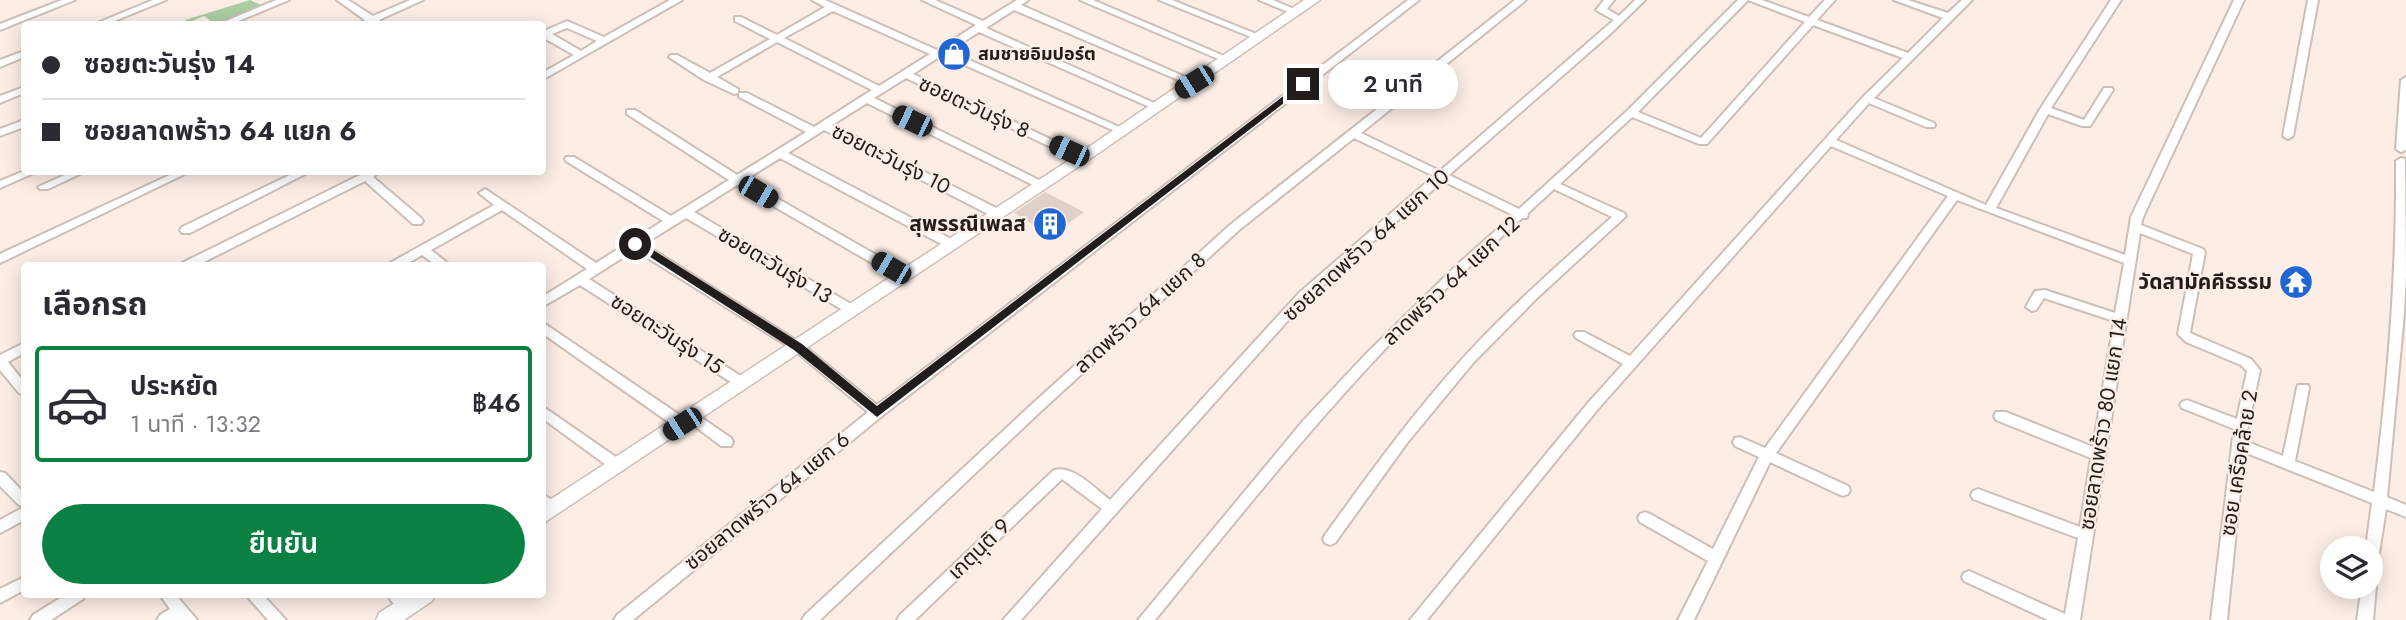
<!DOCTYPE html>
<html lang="th">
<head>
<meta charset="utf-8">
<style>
	body { margin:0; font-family:Jost,"Noto Sans Thai",sans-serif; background:#f7f7f7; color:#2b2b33; height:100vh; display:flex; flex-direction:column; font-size:26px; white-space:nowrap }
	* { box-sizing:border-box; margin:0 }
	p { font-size:23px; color:#7c7c81 }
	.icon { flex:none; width:38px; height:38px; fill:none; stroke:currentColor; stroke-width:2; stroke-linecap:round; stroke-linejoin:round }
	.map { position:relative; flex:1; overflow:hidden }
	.details { position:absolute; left:21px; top:262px; width:525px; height:336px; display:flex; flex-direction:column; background:#fff; border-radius:7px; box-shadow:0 4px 18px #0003 }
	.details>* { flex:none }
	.hud { position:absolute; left:21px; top:21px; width:525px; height:154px; border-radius:7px; box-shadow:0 4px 18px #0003; display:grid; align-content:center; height:154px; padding:0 21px; background:#fff }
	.controls { position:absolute; left:2320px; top:536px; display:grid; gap:14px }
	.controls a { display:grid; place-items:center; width:63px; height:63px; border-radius:50%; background:#fff; box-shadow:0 4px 18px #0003; font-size:35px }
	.end { position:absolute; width:32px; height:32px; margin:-16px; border:9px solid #221d1a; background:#fff; box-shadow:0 0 0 4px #fff }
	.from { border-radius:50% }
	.bubble { position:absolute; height:49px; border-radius:24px; background:#fff; box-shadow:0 4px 18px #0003; font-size:23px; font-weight:600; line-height:49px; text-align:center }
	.car { position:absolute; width:21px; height:42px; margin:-21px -10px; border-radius:9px; box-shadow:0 0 5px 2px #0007; background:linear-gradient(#222 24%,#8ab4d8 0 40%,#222 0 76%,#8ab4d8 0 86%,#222 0) }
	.hud b { display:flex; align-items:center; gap:24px; height:66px; font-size:26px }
	.hud b+b { border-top:2px solid #e1e1e2 }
	.hud i { width:18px; height:18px; background:#2b2b33 }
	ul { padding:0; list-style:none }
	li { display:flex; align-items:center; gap:21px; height:116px; margin:0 14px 10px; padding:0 7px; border:4px solid transparent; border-radius:7px }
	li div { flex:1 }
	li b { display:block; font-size:26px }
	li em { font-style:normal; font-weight:600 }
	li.current { border-color:#0b8043 }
	li>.icon { width:63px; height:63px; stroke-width:1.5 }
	h2 { padding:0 21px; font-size:32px; line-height:84px }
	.cta { display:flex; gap:14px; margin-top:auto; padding:14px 21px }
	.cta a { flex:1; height:80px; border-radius:42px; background:#0b8043; color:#fff; font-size:28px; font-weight:600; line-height:80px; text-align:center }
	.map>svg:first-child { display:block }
</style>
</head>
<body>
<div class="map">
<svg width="2406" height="620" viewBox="0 0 2406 620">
	<rect width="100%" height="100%" fill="#fceee7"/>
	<polygon fill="#aacda3" points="250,0 261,5 215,24 204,16 188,23 185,20"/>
	<polygon fill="#dfd0ca" points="1045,192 1084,212 1052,235 1014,213"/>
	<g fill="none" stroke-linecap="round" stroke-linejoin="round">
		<g stroke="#cdbfb8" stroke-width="4">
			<g id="street">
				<polygon points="62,0 75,0 0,30 0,24"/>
				<polygon points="153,0 166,0 107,24 95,24"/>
				<polygon points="276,0 289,0 231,24 219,24"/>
				<polygon points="337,0 348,0 373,16 410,0 423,0 379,20 381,24 359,24 365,20"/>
				<path d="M670,0H682L542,80V73L574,55L542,37V32L567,21L604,37ZM567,28L597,41L581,51L552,34Z"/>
				<path d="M812,0H825L937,50L976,25L922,0H935L983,21L1017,0H1028L1021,5L1199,83L1194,86L1190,85L1014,10L986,28L1161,106L1156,109L1152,108L979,32L949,51L1126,130L1121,133L1117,132L942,55L913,74L1086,156L1087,158L1086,160H1078L906,78L874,98L1043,182L1045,184L1043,186H1035L867,103L832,125L1000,210L1002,213L1000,216H992L824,130L788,153L955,241L957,244L955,247H947L780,158L745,180L906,272L908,275L906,278H898L737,185L694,212L856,307L858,310L856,313H848L686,218L644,244L802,344L877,405L1408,0H1419L882,416L633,620H614L617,615L868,412L794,350L635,250L589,279L747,380L748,383L747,386H737L580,285L542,307V297L587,269L502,210L431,250L451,266H437L422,255L403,266H388L390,263L494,205L479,193L485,189L596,263L663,221L566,161L565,159L566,157H574L671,216L729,180L627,114V110H635L737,175L806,132L739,97V93H747L814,127L872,90L777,42L717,77L738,89V93L734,94L704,80L669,57L671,55H677L710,73L770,39L735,21V17H741L777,35L825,7ZM833,11L930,54L879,86L784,38Z"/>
				<polygon points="1080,0 1093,0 1231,59 1226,62 1223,61"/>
				<polygon points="1159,0 1172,0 1264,37 1259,40 1256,39"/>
				<polygon points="1259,0 1273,0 1301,12 1299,14 1293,14"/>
				<path d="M1515,0H1526L1361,133L1440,171L1614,20L1596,10L1604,0H1614L1607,9L1619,16L1635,0H1645L1609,35L1449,175L1519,209L1627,111L1738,0H1748L1638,112L1701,138L1805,22L1748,0H1762L1809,17L1825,0H1835L1817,20L1908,53L1943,18L1894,0H1908L1948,13L1962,0H1972L1874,98L1934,123L1935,125L1934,127H1926L1869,103L1836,140L1986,205L2040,109L2111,0H2121L2051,108L2084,120L2104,88H2112L2113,90L2090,126H2082L2048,114L1996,208L2125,255L2131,217L2234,0H2244L2143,217L2141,225L2203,249L2205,252L2190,333L2251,359L2260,370L2245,441L2283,456L2297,388L2298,385H2308L2309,388L2295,461L2374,492C2388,382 2397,272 2396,161L2401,158L2405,159L2406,277L2404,313L2387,497L2406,505V517L2386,509L2376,572L2371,574V548H2366L2372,503L2244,452L2227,620H2211L2234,429L2182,408L2180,405L2182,402L2187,400L2237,419L2247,371L2241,365L2186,342L2178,334L2193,254L2140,233L2080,620H2048L1964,581L1962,577L1964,573L1969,571L2065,614L2078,538L1973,499L1971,495L1973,491L1978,489L2080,527L2091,458L1996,420L1994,416L1996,412H2006L2093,447L2114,321L2044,298L2036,310L2032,311L2026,307L2035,291L2045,290L2115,313L2124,263L1957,200L1776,453L1848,486L1850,490L1848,494L1843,496L1838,494L1770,462L1694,620H1678L1708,561L1640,522L1638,518L1640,514L1645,512L1650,514L1713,549L1759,457L1735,446L1733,442L1735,438L1740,437L1765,448L1948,196L1831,146L1598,409L1427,620H1410L1588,403L1623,364L1576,338L1574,335L1576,332H1584L1630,356L1863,97L1903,58L1813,25L1707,144H1699L1632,117L1560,184L1624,213L1626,216L1536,299L1473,363L1407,443L1335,543L1330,545L1325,543L1323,539L1325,535C1369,474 1413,413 1464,357C1510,307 1561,262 1612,217L1554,189L1528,213L1527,218H1522C1471,265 1419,312 1372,363C1296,445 1226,533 1155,620H1138L1303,421L1366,354L1457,265L1513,215L1443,181L1307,299L1021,620H1003L1102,509L1062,479L915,620H897L900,615L1054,470C1074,465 1095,489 1110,500L1299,293L1434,176L1354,138L1238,231L1040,412L820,620H802L805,615L1030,406L1230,225Z"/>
				<polygon points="2308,0 2318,0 2293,136 2288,139 2283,136"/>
				<polygon points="24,51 24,57 0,67 0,60"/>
				<polygon points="2406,77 2406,150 2401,152 2396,149 2401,80"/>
				<polygon points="24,87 24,93 0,103 0,96"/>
				<polygon points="24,120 24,127 0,136 0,129"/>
				<polygon points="24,171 36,172 0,188 0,181"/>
				<polygon points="71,172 84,172 48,189 40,189 38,187"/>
				<polygon points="176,172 189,172 0,263 0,254"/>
				<polygon points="296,172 309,172 190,233 182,233 180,230 182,227"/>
				<polygon points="366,172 379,172 373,177 421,218 423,221 421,224 413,224 365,181 196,266 180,266 182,263"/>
				<polygon points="542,322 687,420 689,424 687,428 677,428 542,333"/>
				<polygon points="24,343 24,353 8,362 24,382 24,395 19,393 0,370 0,355"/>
				<polygon points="542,406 623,462 625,466 623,470 618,471 613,470 542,418"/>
				<polygon points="693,412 731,438 733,442 731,446 721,446 688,421 686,417 688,413"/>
				<polygon points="0,472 5,473 24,493 24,506 19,505 0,486"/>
				<polygon points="542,494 559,504 561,508 559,512 554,514 542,507"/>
				<polygon points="24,507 24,520 0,533 0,520"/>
				<polygon points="24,577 24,590 0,603 0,589"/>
				<polygon points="2371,580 2376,586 2373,620 2357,620 2362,586 2371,586"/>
				<polygon points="65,595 85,595 83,599 51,620 30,620 33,615"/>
				<polygon points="160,595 176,595 197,620 157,620 160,615 170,609"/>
				<polygon points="246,595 263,595 286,620 268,620"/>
				<path d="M388,595H405L415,607L412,612C402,615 392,604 388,595Z"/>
			</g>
		</g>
		<g stroke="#cdbfb8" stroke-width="3">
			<g id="secondary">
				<polygon points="1304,0 1320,0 1087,161 542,524 542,505 1077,155"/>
				<polygon points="407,595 435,595 432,601 404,620 376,620 379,613"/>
			</g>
		</g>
		<use href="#street" fill="#fff" fill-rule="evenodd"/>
		<use href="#secondary" fill="#fff" fill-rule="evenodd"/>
	</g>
	<polygon fill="#221d1a" points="1303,81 1308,84 1306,86 877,417 794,350 630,244 639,241 802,344 877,406"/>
	<defs>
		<g id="shop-disc" transform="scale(1.75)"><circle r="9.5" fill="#1f66d2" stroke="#fceee7"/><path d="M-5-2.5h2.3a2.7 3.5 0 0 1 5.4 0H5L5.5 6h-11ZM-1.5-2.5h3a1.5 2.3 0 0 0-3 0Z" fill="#fff"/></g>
		<g id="building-disc" transform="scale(1.75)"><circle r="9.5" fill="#1f66d2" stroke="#fceee7"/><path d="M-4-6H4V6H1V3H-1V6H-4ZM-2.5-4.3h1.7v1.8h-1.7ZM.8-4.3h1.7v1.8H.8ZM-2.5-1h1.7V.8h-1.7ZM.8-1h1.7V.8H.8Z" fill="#fff"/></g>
		<g id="temple-disc" transform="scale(1.75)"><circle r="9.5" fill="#1f66d2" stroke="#fceee7"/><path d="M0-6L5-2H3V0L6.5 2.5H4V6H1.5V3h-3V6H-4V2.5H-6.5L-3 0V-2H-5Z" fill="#fff"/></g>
	</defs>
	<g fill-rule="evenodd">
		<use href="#shop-disc" x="954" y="54"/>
		<use href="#building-disc" x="1050" y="224"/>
		<use href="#temple-disc" x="2296" y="282"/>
	</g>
	<g text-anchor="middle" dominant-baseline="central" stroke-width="5" stroke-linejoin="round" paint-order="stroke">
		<g font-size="18" font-weight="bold" fill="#221d1a" stroke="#fceee7" text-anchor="start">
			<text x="978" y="54">สมชายอิมปอร์ต</text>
		</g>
		<g font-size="21" fill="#221d1a" stroke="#fceee7">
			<text transform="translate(974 107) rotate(25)">ซอยตะวันรุ่ง 8</text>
			<text transform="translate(891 159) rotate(27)">ซอยตะวันรุ่ง 10</text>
			<text transform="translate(1366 245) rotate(-42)">ซอยลาดพร้าว 64 แยก 10</text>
			<text transform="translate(775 265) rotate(31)">ซอยตะวันรุ่ง 13</text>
			<text transform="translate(1451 281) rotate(-43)">ลาดพร้าว 64 แยก 12</text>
			<text transform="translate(1140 313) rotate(-42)">ลาดพร้าว 64 แยก 8</text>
			<text transform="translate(667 334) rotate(33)">ซอยตะวันรุ่ง 15</text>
			<text transform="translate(2103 424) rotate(-81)">ซอยลาดพร้าว 80 แยก 14</text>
			<text transform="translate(2239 463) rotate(-81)">ซอย เครือคล้าย 2</text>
			<text transform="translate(767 501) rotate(-39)">ซอยลาดพร้าว 64 แยก 6</text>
			<text transform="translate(979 549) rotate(-44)">เกตุนุติ 9</text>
		</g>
		<g font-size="21" font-weight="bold" fill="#221d1a" stroke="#fceee7" text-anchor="end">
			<text x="1026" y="224">สุพรรณีเพลส</text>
			<text x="2272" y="282">วัดสามัคคีธรรม</text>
		</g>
	</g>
</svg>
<div class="controls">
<a><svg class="icon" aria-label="layers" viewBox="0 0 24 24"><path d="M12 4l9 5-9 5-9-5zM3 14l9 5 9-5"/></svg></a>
</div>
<i class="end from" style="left:635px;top:244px"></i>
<i class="end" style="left:1303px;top:84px"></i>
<div class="bubble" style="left:1328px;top:60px;width:130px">2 นาที</div>
<i class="car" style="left:1194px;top:82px;rotate:238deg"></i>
<i class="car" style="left:912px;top:121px;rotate:296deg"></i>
<i class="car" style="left:1069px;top:151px;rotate:295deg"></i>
<i class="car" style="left:758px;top:192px;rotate:120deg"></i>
<i class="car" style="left:891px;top:268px;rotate:300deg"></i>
<i class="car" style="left:682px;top:424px;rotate:237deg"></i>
<div class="hud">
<b><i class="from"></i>ซอยตะวันรุ่ง 14</b>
<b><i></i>ซอยลาดพร้าว 64 แยก 6</b>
</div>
<section class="details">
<h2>เลือกรถ</h2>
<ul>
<li class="current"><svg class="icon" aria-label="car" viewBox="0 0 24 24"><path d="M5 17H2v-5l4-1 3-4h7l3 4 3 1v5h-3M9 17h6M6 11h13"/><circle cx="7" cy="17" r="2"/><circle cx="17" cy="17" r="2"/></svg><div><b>ประหยัด</b><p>1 นาที · 13:32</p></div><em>฿46</em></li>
</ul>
<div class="cta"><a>ยืนยัน</a></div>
</section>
</div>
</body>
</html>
